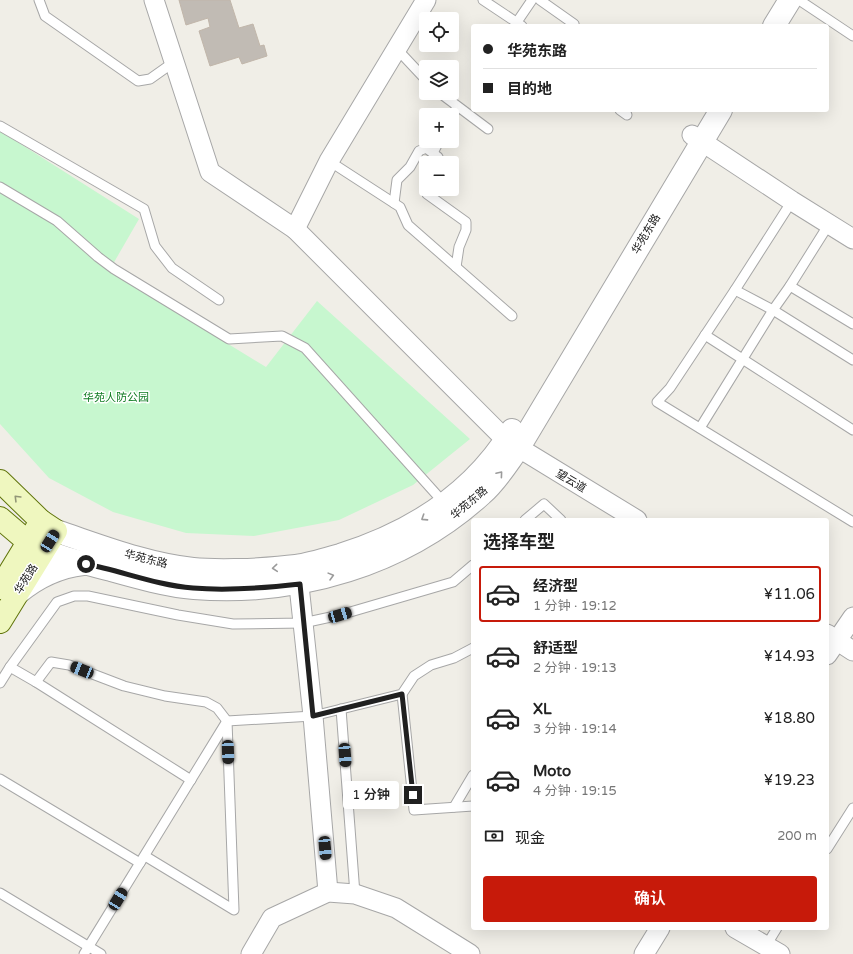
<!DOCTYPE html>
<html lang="zh">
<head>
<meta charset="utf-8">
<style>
	body { margin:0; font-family:"Varela Round","Noto Sans SC",sans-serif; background:#f2f2f2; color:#222; height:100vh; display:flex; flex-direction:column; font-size:15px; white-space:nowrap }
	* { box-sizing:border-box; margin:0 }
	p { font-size:13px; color:#767676 }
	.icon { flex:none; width:22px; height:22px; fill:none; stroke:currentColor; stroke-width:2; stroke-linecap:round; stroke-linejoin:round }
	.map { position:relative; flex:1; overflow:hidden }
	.panel { position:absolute; left:471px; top:518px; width:358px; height:412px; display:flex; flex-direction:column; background:#fff; border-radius:4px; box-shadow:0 4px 16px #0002 }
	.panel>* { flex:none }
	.banner { position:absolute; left:471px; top:24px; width:358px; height:88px; border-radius:4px; box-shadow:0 4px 16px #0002; display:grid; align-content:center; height:88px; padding:0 12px; background:#fff }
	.fabs { position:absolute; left:419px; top:12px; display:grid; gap:8px }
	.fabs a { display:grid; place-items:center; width:40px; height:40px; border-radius:4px; background:#fff; box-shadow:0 4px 16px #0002; font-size:20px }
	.end { position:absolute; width:18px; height:18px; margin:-9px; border:5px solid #202020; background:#fff; box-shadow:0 0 0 2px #fff }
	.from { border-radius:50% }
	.bubble { position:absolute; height:28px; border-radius:4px; background:#fff; box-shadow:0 4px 16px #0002; font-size:13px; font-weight:600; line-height:28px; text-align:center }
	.car { position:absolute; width:12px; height:24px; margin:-12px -6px; border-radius:5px; box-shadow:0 0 3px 1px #0007; background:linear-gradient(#222 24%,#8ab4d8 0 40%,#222 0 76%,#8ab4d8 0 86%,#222 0) }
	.banner b { display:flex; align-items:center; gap:14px; height:38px; font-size:15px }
	.banner b+b { border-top:1px solid #e0e0e0 }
	.banner i { width:10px; height:10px; background:#222 }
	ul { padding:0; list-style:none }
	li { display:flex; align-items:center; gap:12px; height:56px; margin:0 8px 6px; padding:0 4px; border:2px solid transparent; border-radius:4px }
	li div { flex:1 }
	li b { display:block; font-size:15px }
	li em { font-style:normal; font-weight:600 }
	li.current { border-color:#c71a0a }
	li>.icon { width:36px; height:36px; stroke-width:1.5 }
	h2 { padding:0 12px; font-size:18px; line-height:48px }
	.pay { display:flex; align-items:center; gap:10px; height:44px; padding:0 12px; font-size:15px }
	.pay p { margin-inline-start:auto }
	.action { display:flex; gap:8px; margin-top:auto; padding:8px 12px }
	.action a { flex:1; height:46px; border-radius:4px; background:#c71a0a; color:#fff; font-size:16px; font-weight:600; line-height:46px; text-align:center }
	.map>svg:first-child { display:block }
</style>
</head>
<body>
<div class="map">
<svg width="853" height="954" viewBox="0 0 853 954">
	<rect width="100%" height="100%" fill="#f0eee7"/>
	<polygon fill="#c7f7cf" points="0,131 139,219 109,271 266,367 317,301 470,439 413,485 339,520 254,536 186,533 113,512 49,478 0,424"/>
	<polygon fill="#c1bbb4" stroke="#c1b6aa" points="179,0 230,0 239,28 253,24 260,46 264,45 267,56 242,64 239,57 210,66 199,31 210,27 208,18 186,25"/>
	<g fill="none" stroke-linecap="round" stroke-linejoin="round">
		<g stroke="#a7a7a7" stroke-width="11">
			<g id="service">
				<polyline points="39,0 45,16 138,81 150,79 174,62"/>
				<polyline points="483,0 522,26"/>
				<polyline points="540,0 574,24 573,26"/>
				<polyline points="799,0 853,36"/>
				<polyline points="517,22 532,0"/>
				<polyline points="396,48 426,80"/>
				<polyline points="440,93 488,129"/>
				<polyline points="620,110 627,115"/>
				<polyline points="452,117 457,107"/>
				<polyline points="0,126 144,209 155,246 172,268 219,300"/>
				<polyline points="433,153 439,141"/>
				<polyline points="329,161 400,207 408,225 512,316"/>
				<polyline points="0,187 57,221 98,257 114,269 229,339 282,336 305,348 445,504"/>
				<polyline points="428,189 427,194 466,222 466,230 459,247 456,267"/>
				<polyline points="792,201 735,290 670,388 657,402 853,522"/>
				<polyline points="394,203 397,180 410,167 419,151 426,148 438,157 440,163"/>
				<polyline points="829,224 790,286 773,310 853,360"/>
				<polyline points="790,286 853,324"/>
				<polyline points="705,335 853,430"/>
				<polyline points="700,428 773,310 735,290"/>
				<polyline points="525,520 544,504 561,520"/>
				<polyline points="36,682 51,662 69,665 124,686 165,696 206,702 217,708 227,721 234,910 145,856"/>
				<polyline points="0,683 10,667"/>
				<polyline points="402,694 414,810 473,806"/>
				<polyline points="341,709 355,894"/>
				<polyline points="0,779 140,863"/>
				<polyline points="191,780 36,682 10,667 57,602 74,596 88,596 178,615 233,624 303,623 340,615 453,582 473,565"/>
				<polyline points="454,807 473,775"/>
				<polyline points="827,849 853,808"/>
				<polyline points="0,893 101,954"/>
				<polyline points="766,946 777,928"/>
				<polyline points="84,954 227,721 313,716 402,694 414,676 431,665 454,658 473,648"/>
			</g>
		</g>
		<g stroke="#a7a7a7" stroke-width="21">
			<g id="minor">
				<polyline points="154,0 210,172 295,229 329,161 426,0"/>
				<polyline points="692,135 792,201 853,239"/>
				<polyline points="295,229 506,440 637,520"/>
				<polyline points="297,567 313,716 328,892"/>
				<polyline points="827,634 853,651"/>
				<polyline points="827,655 853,617"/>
				<polyline points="735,928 780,954"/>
				<polyline points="251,954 272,918 328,892 355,894 396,908 470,954"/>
				<polyline points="644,954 660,928"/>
			</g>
		</g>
		<g stroke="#a7a7a7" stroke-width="24">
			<g id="tertiary">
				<polyline points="774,26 790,0"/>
				<path d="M56,531C101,546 146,564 193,569C211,571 230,570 248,570C264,569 280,568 296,566C310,564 326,559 340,555C410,533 473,494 512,430"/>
				<path d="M28,542C54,557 82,562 111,570C136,577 168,586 194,588C298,596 404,565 482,494C497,481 507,464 518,449L721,110"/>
				<path d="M18,593C37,577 58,567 83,564"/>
			</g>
		</g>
		<g stroke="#60740a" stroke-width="24">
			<g id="secondary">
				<polyline points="0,481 41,521 56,531 0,622"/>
				<polyline points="0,518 28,542"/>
				<polyline points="0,588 41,521"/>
			</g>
		</g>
		<use href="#service" stroke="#fff" stroke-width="9"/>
		<use href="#minor" stroke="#fff" stroke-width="19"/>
		<use href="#tertiary" stroke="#fff" stroke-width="22"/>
		<use href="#secondary" stroke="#eff7bf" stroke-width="22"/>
	</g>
	<defs><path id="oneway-chevron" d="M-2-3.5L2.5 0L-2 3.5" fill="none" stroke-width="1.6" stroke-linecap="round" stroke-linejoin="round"/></defs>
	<g stroke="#9b9b9b">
		<use href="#oneway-chevron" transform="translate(500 474) rotate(-50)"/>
		<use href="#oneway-chevron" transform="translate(424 518) rotate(147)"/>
		<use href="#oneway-chevron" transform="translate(275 568) rotate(175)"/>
		<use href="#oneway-chevron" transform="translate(331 576) rotate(-15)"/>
	</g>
	<use stroke="#929677" href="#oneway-chevron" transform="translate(17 498) rotate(-135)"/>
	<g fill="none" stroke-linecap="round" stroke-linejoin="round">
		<path stroke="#202020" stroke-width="5" d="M86,564C122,571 156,585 193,588C228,591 265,588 300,584L313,716L402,694L413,795"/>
	</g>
	<g text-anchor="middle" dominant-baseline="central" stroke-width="3" stroke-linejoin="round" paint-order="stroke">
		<g font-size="11" fill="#202020" stroke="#fff">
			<text transform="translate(646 234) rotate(-59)">华苑东路</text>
			<text transform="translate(571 481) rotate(31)">望云道</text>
			<text transform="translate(469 503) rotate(-40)">华苑东路</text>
			<text transform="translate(146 559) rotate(14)">华苑东路</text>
			<text transform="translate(26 579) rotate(-58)">华苑路</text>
		</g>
		<g font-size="11" fill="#117c23" stroke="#fff">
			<text x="116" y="397">华苑人防公园</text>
		</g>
	</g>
</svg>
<div class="fabs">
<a><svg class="icon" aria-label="locate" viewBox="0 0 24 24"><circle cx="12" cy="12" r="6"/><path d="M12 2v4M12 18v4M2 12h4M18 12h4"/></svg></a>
<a><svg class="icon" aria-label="layers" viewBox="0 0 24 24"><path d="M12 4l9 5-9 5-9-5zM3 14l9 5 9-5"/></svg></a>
<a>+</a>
<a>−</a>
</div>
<i class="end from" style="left:86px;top:564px"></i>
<i class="end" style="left:413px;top:795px"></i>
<div class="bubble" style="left:343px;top:781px;width:56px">1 分钟</div>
<i class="car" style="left:50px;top:541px;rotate:32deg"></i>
<i class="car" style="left:340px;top:615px;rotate:74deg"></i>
<i class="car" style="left:82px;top:670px;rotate:292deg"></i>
<i class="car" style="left:228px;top:752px;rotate:178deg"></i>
<i class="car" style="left:345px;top:755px;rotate:176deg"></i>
<i class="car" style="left:325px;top:848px;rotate:175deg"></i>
<i class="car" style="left:118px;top:899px;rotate:31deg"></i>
<div class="banner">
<b><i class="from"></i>华苑东路</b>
<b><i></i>目的地</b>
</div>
<section class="panel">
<h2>选择车型</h2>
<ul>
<li class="current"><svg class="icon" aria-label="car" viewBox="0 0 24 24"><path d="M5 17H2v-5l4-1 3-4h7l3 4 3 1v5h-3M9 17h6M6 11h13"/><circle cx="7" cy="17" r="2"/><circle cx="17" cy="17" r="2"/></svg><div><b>经济型</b><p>1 分钟 · 19:12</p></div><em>¥11.06</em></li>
<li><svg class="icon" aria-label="car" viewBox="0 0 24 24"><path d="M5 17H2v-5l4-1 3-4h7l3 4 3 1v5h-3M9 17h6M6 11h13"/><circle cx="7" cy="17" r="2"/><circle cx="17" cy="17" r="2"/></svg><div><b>舒适型</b><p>2 分钟 · 19:13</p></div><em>¥14.93</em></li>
<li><svg class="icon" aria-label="car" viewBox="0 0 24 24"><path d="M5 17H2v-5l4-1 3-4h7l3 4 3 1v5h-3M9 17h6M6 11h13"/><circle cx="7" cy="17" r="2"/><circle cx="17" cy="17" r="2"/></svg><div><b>XL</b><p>3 分钟 · 19:14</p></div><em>¥18.80</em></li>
<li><svg class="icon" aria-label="car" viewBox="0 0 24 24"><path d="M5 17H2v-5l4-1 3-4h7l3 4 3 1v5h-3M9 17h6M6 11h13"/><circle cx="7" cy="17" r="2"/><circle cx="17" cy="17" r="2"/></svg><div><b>Moto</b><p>4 分钟 · 19:15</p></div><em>¥19.23</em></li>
</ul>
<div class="pay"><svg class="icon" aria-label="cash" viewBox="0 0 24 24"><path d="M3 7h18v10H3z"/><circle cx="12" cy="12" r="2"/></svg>现金<p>200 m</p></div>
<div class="action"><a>确认</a></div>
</section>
</div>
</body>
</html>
